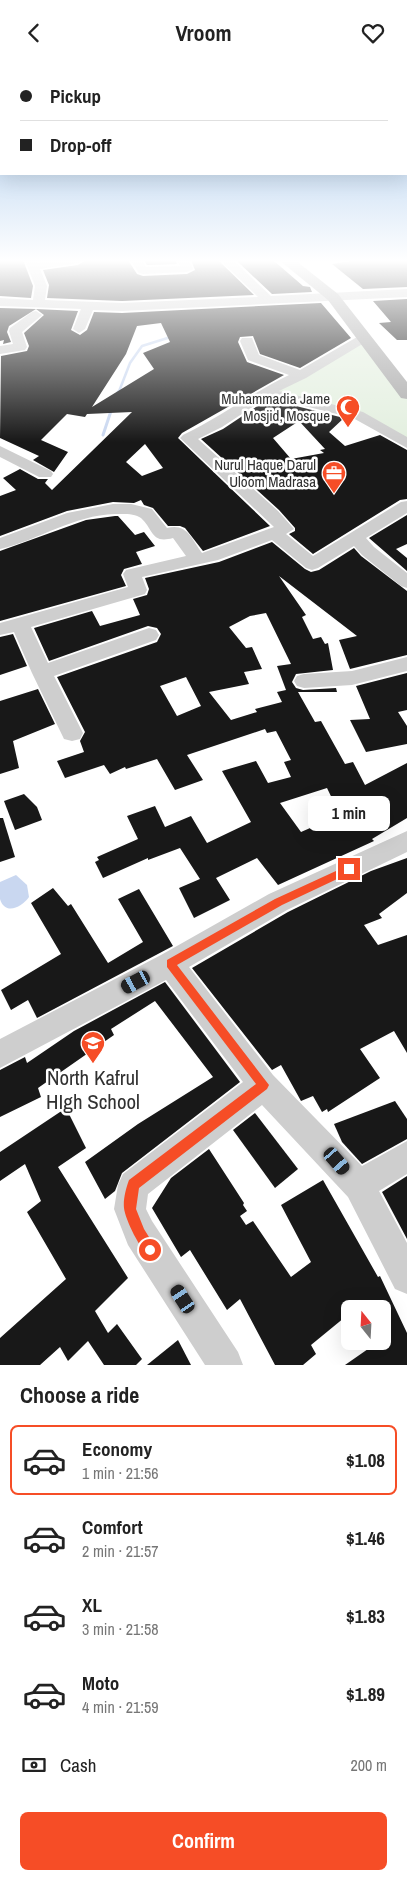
<!DOCTYPE html>
<html lang="en">
<head>
<meta charset="utf-8">
<style>
	body { margin:0; font-family:"Archivo Narrow",sans-serif; background:#f2f2f2; color:#222; height:100vh; display:flex; flex-direction:column; font-size:19px; white-space:nowrap }
	* { box-sizing:border-box; margin:0 }
	p { font-size:16px; color:#767676 }
	.icon { flex:none; width:28px; height:28px; fill:none; stroke:currentColor; stroke-width:2; stroke-linecap:round; stroke-linejoin:round }
	.map { position:relative; height:1300px; overflow:hidden }
	.sheet { display:flex; flex-direction:column; background:#fff; flex:1 }
	.sheet>* { flex:none }
	.guide { position:absolute; left:0px; top:0px; width:408px; height:110px; box-shadow:0 5px 20px #0002; display:grid; align-content:center; height:110px; padding:0 20px; background:#fff }
	.needle { width:32px; rotate:342deg }
	.fabs { position:absolute; left:341px; top:1235px; display:grid; gap:10px }
	.fabs a { display:grid; place-items:center; width:50px; height:50px; border-radius:8px; background:#fff; box-shadow:0 5px 20px #0002; font-size:25px }
	.end { position:absolute; width:22px; height:22px; margin:-11px; border:6px solid #f64d26; background:#fff; box-shadow:0 0 0 2px #fff }
	.from { border-radius:50% }
	.bubble { position:absolute; height:35px; border-radius:8px; background:#fff; box-shadow:0 5px 20px #0002; font-size:16px; font-weight:700; line-height:35px; text-align:center }
	.car { position:absolute; width:15px; height:30px; margin:-15px -8px; border-radius:6px; box-shadow:0 0 4px 1px #0007; background:linear-gradient(#222 24%,#8ab4d8 0 40%,#222 0 76%,#8ab4d8 0 86%,#222 0) }
	.guide b { display:flex; align-items:center; gap:18px; height:48px; font-size:19px }
	.guide b+b { border-top:1px solid #e0e0e0 }
	.guide i { width:12px; height:12px; background:#222 }
	ul { padding:0; list-style:none }
	li { display:flex; align-items:center; gap:15px; height:70px; margin:0 10px 8px; padding:0 10px; border:2px solid transparent; border-radius:8px }
	li div { flex:1 }
	li b { display:block; font-size:19px }
	li em { font-style:normal; font-weight:700 }
	li.current { border-color:#f64d26 }
	li>.icon { width:45px; height:45px; stroke-width:1.5 }
	h2 { padding:0 20px; font-size:22px; line-height:60px }
	.pay { display:flex; align-items:center; gap:12px; height:55px; padding:0 20px; font-size:19px }
	.pay p { margin-inline-start:auto }
	.action { display:flex; gap:10px; margin-top:auto; padding:10px 20px }
	.action a { flex:1; height:58px; border-radius:8px; background:#f64d26; color:#fff; font-size:20px; font-weight:700; line-height:58px; text-align:center }
	header { display:flex; justify-content:space-between; align-items:center; height:65px; padding:0 20px; background:#fff; font-size:22px; font-weight:700 }
	.map>svg:first-child { display:block }
</style>
</head>
<body>
<header><svg class="icon" aria-label="back" viewBox="0 0 24 24"><path d="M15 5l-7 7 7 7"/></svg>Vroom<svg class="icon" aria-label="heart" viewBox="0 0 24 24"><path d="M12 20l-8-8c-3-5 5-10 8-4 3-6 11-1 8 4z"/></svg></header>
<div class="map">
<svg width="407" height="1300" viewBox="0 0 407 1300">
	<rect width="100%" height="100%" fill="#fff"/>
	<polygon fill="#e3efdf" points="362,274 407,334 407,375 357,347 278,326"/>
	<path fill="#c9d7f0" d="M16,810L27,820L29,832C22,842 5,851 0,834C0,829 0,822 0,817Z"/>
	<g fill="none" stroke-linecap="round" stroke-linejoin="round">
		<polyline stroke="#c9d7f0" stroke-width="2.5" points="118,329 130,298 142,281 174,271"/>
		<g stroke="#c9d7f0" stroke-width="3">
			<polyline points="117,331 118,327"/>
			<polyline points="103,370 112,343"/>
		</g>
	</g>
	<g fill="#181818" fill-rule="evenodd">
		<polygon points="0,195 23,195 33,221 31,233 0,231"/>
		<polygon points="86,195 128,195 137,209 143,211 187,209 195,205 191,195 218,195 254,230 122,236 47,233 49,220 43,205 78,200"/>
		<polygon points="144,195 175,195 177,199 147,200"/>
		<polygon points="236,195 273,195 303,221 310,222 312,227 272,229"/>
		<polygon points="357,195 407,195 407,222 363,224 332,199"/>
		<polygon points="407,234 407,275 397,275 379,258 391,257 373,236"/>
		<path d="M321,238L351,273L300,303L260,289L253,271L240,272L238,277L247,297L284,310L182,368L178,373L270,461L203,486L185,463L180,461H168L153,443L144,440L141,435L134,438L113,437L67,446L0,471V431L16,425L3,413L20,404L38,414H48L45,418L52,425L132,347L87,349L85,352L67,349L41,375L68,387L54,407L33,395L39,391L0,373L1,291L27,286L29,281L24,268L44,250L36,244L78,246L71,265L80,270L87,265L94,247L122,248ZM161,258L170,277L143,288L154,304L92,342L126,289L137,261ZM145,379L163,403L142,411L126,397Z"/>
		<polygon points="0,243 36,244 9,261 7,267 11,277 3,279 4,275 0,276"/>
		<path d="M268,334L344,353L329,367L345,381L380,370L407,385V434L400,435L313,489L289,469L295,466V463L279,445L201,374L223,364ZM299,356L325,384L320,385L324,388L291,394L273,373Z"/>
		<polygon points="407,450 407,479 396,484 407,493 407,506 369,473"/>
		<polygon points="115,451 118,451 135,470 144,467 155,481 136,487 142,499 124,504 121,510 126,521 0,556 0,486 86,455"/>
		<path d="M272,477L305,504L311,507L319,505L354,483L361,491L407,526V590L350,604L339,575L357,571L279,511L306,550L302,552L313,574L321,572L325,579L328,578L333,605L296,609L292,617L296,623L303,625L336,623L337,627H298L315,657L321,656L345,699L353,697L365,720L407,698V753L372,774L374,776L278,820L257,793L216,813L230,835L194,853L179,823L200,814L180,783L148,795V793L103,813L95,797L99,795L97,792L138,774L127,751L155,741L165,762L191,751L207,778L251,757L222,706L256,696L268,718L291,712L284,697L291,695L276,666L267,668L265,664L187,690L203,715L175,725L157,694L126,704L125,702L110,709L104,700L65,713L57,696L84,687L80,676L85,667L57,612L157,577L161,569L157,563L148,561L49,596L34,563L92,546L100,561L140,550L133,534L147,530L149,524L145,513L219,497ZM266,548L291,599L277,601L286,625L277,627L282,637L255,644L257,647L231,655L209,627L249,619L244,607L262,604L252,582L246,583L229,562L250,551ZM186,612L201,641L177,651L160,621ZM327,723L340,750L301,767L280,738Z"/>
		<polygon points="13,569 27,601 0,610 0,572"/>
		<polygon points="407,608 407,645 398,647 407,661 407,679 366,687 350,655 370,654 356,621"/>
		<polygon points="38,624 55,659 13,676 19,703 0,709 0,636"/>
		<polygon points="24,729 37,742 42,755 15,765 4,736"/>
		<polygon points="0,753 3,753 15,792 0,797"/>
		<polygon points="407,793 407,828 379,849 382,853 364,860 378,880 407,870 407,988 394,966 360,984 380,1013 328,1047 327,1044 322,1047 313,1031 301,1036 281,1000 272,1005 192,903 288,847 371,806"/>
		<polygon points="53,823 68,841 71,839 108,898 143,877 118,834 139,824 173,881 37,953 28,935 11,945 1,925 61,889 31,838"/>
		<polygon points="165,917 240,1017 122,1108 115,1126 105,1134 85,1097 138,1059 213,1012 155,936 111,964 114,970 38,1023 41,1032 0,1052 0,1005 25,992 27,998 74,966"/>
		<polygon points="395,1036 407,1054 407,1074 362,1099 342,1077 334,1059"/>
		<polygon points="66,1043 86,1083 58,1102 128,1213 95,1246 108,1268 117,1259 142,1294 136,1300 104,1300 88,1276 68,1296 60,1282 40,1300 0,1300 0,1273 66,1214 27,1147 41,1136 25,1099 0,1116 0,1087"/>
		<polygon points="255,1048 298,1104 275,1123 233,1065"/>
		<polygon points="209,1084 244,1138 243,1140 247,1146 240,1151 246,1160 253,1156 291,1212 311,1197 281,1140 323,1115 378,1212 380,1211 407,1268 407,1300 345,1300 368,1284 364,1276 382,1276 382,1244 350,1244 350,1248 311,1280 316,1289 303,1300 275,1300 240,1234 227,1245 190,1185 181,1192 152,1143 171,1113"/>
		<polygon points="407,1111 407,1174 382,1127"/>
		<polygon points="178,1275 191,1300 147,1300"/>
	</g>
	<g fill="none" stroke-linecap="round" stroke-linejoin="round">
		<g fill="#cecece" fill-rule="evenodd">
			<polygon points="25,195 37,195 38,198 57,195 84,195 78,198 40,204 47,221 45,235 122,238 258,232 220,195 233,195 271,231 407,224 407,232 122,246 93,245 85,264 79,268 73,264 81,244 0,241 0,233 33,235 35,221"/>
			<polygon points="130,195 142,195 146,202 180,201 177,195 189,195 193,204 187,207 143,209 139,208"/>
			<polygon points="36,246 42,250 22,267 27,282 25,285 0,289 0,281 13,279 9,266 10,263 32,247"/>
			<path d="M364,268L371,272L369,275L306,313L279,326L363,347L407,372V383L353,353L268,332L222,362L198,374L278,446L294,464L286,469L313,491L401,437L407,436V448L366,473L374,482L407,508V523L401,521L362,490L354,481L318,503L312,505L306,503L272,475L218,495L142,512L147,525L145,529L31,562L48,598L149,563L156,565L159,570L156,575L54,611L83,668L80,674L72,676L64,674L32,608L14,567L0,570V558L128,522L123,509L126,505L186,491L173,473C151,479 154,465 141,453C135,448 122,449 115,449C74,450 39,475 0,484V473L67,448L113,439H131L152,444L167,463C187,458 191,473 202,488L274,462L180,373L183,370C220,352 252,328 289,310L248,295L240,276L242,273H252L259,290L300,305Z"/>
			<polygon points="0,381 51,406 53,409 51,412 39,412 0,392"/>
			<polygon points="407,592 407,606 352,620 304,623 297,621 294,616 297,611 304,609 352,606"/>
			<polygon points="407,766 407,787 287,845 189,902 273,1010 362,1101 407,1076 407,1109 379,1126 407,1178 407,1229 395,1224 348,1132 262,1040 148,1129 146,1144 152,1156 238,1287 243,1300 205,1300 128,1180 114,1144 118,1120 123,1109 243,1017 166,915 0,1003 0,974 161,890 269,829"/>
		</g>
		<polygon fill="#a9a9a9" fill-rule="evenodd" points="279,195 295,195 338,229 407,317 407,334 401,333 328,235"/>
	</g>
	<linearGradient id="sky" x2="0" y2="1"><stop stop-color="#9bc2eb"/><stop offset="0.52" stop-color="#fff"/><stop offset="1" stop-color="#fff" stop-opacity="0"/></linearGradient>
	<rect width="407" height="377" fill="url(#sky)"/>
	<path fill="#f64d26" d="M349,800L352,801V807L282,840L177,900L269,1020L267,1024L139,1123L136,1144L144,1164L157,1185L155,1189L150,1191C141,1187 125,1154 124,1143C123,1135 126,1123 129,1115L256,1019L167,902V895L275,834Z"/>
	<defs>
		<g id="mosque-pin" transform="scale(1.25)"><path d="M0 17L-7.5 6A9.5 9.5 0 1 1 7.5 6Z" fill="#f64d26" stroke="#fff"/><path d="M3.5-4.9A6 6 0 1 0 3.5 4.9A5 5 0 1 1 3.5-4.9Z" fill="#fff"/></g>
		<g id="office-pin" transform="scale(1.25)"><path d="M0 17L-7.5 6A9.5 9.5 0 1 1 7.5 6Z" fill="#f64d26" stroke="#fff"/><path d="M-6-3h4V-5.5h4V-3h4V5H-6ZM-1-4.5V-3h2v-1.5ZM-6 0V1H6V0Z" fill="#fff"/></g>
		<g id="school-pin" transform="scale(1.25)"><path d="M0 17L-7.5 6A9.5 9.5 0 1 1 7.5 6Z" fill="#f64d26" stroke="#fff"/><path d="M0-5L7-2L0 1L-7-2ZM-4 1L0 2.5L4 1V4Q0 6-4 4Z" fill="#fff"/></g>
	</defs>
	<g fill-rule="evenodd">
		<use href="#mosque-pin" x="348" y="342"/>
		<use href="#office-pin" x="334" y="408"/>
		<use href="#school-pin" x="93" y="978"/>
	</g>
	<g text-anchor="middle" dominant-baseline="central" stroke-width="5" stroke-linejoin="round" paint-order="stroke">
		<g font-size="15" fill="#313131" stroke="#fff" text-anchor="end">
			<text x="330" y="333">Muhammadia Jame<tspan x="330" dy="17">Mosjid, Mosque</tspan></text>
			<text x="316" y="399">Nurul Haque Darul<tspan x="316" dy="17">Uloom Madrasa</tspan></text>
		</g>
		<g font-size="21" fill="#313131" stroke="#fff">
			<text x="93" y="1012">North Kafrul<tspan x="93" dy="24">HIgh School</tspan></text>
		</g>
	</g>
</svg>
<div class="fabs">
<a><svg class="needle" viewBox="-14 -14 28 28"><path d="M0-13l5 13h-10z" fill="#e53935"/><path d="M0 13l5-13h-10z" fill="#767676"/></svg></a>
</div>
<i class="end from" style="left:150px;top:1185px"></i>
<i class="end" style="left:349px;top:804px"></i>
<div class="bubble" style="left:308px;top:731px;width:82px">1 min</div>
<i class="car" style="left:136px;top:917px;rotate:242deg"></i>
<i class="car" style="left:337px;top:1096px;rotate:139deg"></i>
<i class="car" style="left:183px;top:1234px;rotate:327deg"></i>
<div class="guide">
<b><i class="from"></i>Pickup</b>
<b><i></i>Drop-off</b>
</div>
</div>
<section class="sheet">
<h2>Choose a ride</h2>
<ul>
<li class="current"><svg class="icon" aria-label="car" viewBox="0 0 24 24"><path d="M5 17H2v-5l4-1 3-4h7l3 4 3 1v5h-3M9 17h6M6 11h13"/><circle cx="7" cy="17" r="2"/><circle cx="17" cy="17" r="2"/></svg><div><b>Economy</b><p>1 min · 21:56</p></div><em>$1.08</em></li>
<li><svg class="icon" aria-label="car" viewBox="0 0 24 24"><path d="M5 17H2v-5l4-1 3-4h7l3 4 3 1v5h-3M9 17h6M6 11h13"/><circle cx="7" cy="17" r="2"/><circle cx="17" cy="17" r="2"/></svg><div><b>Comfort</b><p>2 min · 21:57</p></div><em>$1.46</em></li>
<li><svg class="icon" aria-label="car" viewBox="0 0 24 24"><path d="M5 17H2v-5l4-1 3-4h7l3 4 3 1v5h-3M9 17h6M6 11h13"/><circle cx="7" cy="17" r="2"/><circle cx="17" cy="17" r="2"/></svg><div><b>XL</b><p>3 min · 21:58</p></div><em>$1.83</em></li>
<li><svg class="icon" aria-label="car" viewBox="0 0 24 24"><path d="M5 17H2v-5l4-1 3-4h7l3 4 3 1v5h-3M9 17h6M6 11h13"/><circle cx="7" cy="17" r="2"/><circle cx="17" cy="17" r="2"/></svg><div><b>Moto</b><p>4 min · 21:59</p></div><em>$1.89</em></li>
</ul>
<div class="pay"><svg class="icon" aria-label="cash" viewBox="0 0 24 24"><path d="M3 7h18v10H3z"/><circle cx="12" cy="12" r="2"/></svg>Cash<p>200 m</p></div>
<div class="action"><a>Confirm</a></div>
</section>
</body>
</html>
